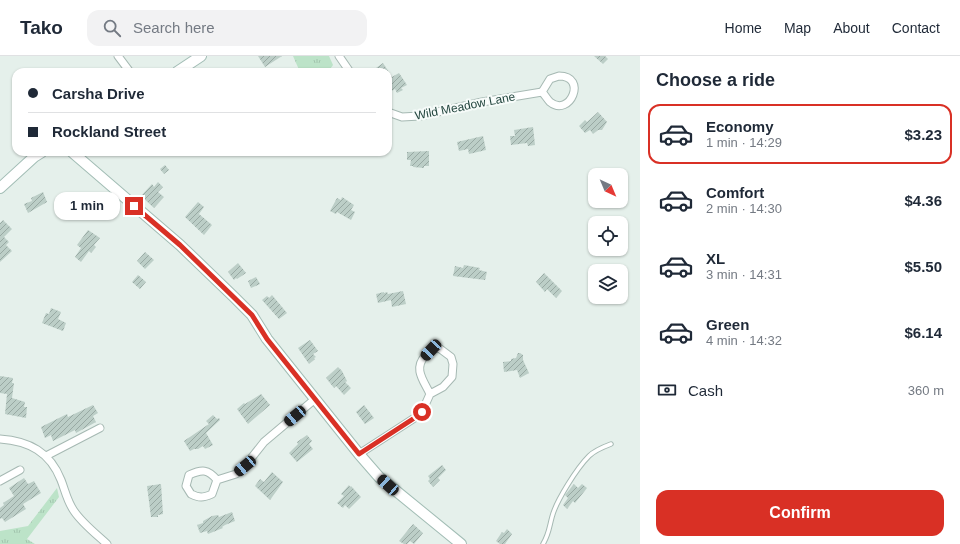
<!DOCTYPE html>
<html lang="en">
<head>
<meta charset="utf-8">
<style>
	body { margin:0; font-family:Helvetica,sans-serif; background:#f2f2f3; color:#1f2937; height:100vh; display:flex; flex-direction:column; font-size:15px; white-space:nowrap }
	* { box-sizing:border-box; margin:0 }
	p { font-size:13px; color:#747a83 }
	.icon { flex:none; width:22px; height:22px; fill:none; stroke:currentColor; stroke-width:2; stroke-linecap:round; stroke-linejoin:round }
	.map { position:relative; flex:1; overflow:hidden }
	.panel { display:flex; flex-direction:column; background:#fff; width:320px }
	.panel>* { flex:none }
	.top-card { position:absolute; left:12px; top:12px; width:380px; height:88px; border-radius:12px; box-shadow:0 1px 3px #0004; display:grid; align-content:center; height:88px; padding:0 16px; background:#fff }
	.needle { width:26px; rotate:136deg }
	.tools { position:absolute; left:588px; top:112px; display:grid; gap:8px }
	.tools a { display:grid; place-items:center; width:40px; height:40px; border-radius:8px; background:#fff; box-shadow:0 1px 3px #0004; font-size:20px }
	.end { position:absolute; width:18px; height:18px; margin:-9px; border:5px solid #d93025; background:#fff; box-shadow:0 0 0 2px #fff }
	.from { border-radius:50% }
	.bubble { position:absolute; height:28px; border-radius:12px; background:#fff; box-shadow:0 1px 3px #0004; font-size:13px; font-weight:600; line-height:28px; text-align:center }
	.car { position:absolute; width:12px; height:24px; margin:-12px -6px; border-radius:5px; box-shadow:0 0 3px 1px #0007; background:linear-gradient(#222 24%,#8ab4d8 0 40%,#222 0 76%,#8ab4d8 0 86%,#222 0) }
	.top-card b { display:flex; align-items:center; gap:14px; height:38px; font-size:15px }
	.top-card b+b { border-top:1px solid #e0e1e3 }
	.top-card i { width:10px; height:10px; background:#1f2937 }
	ul { padding:0; list-style:none }
	li { display:flex; align-items:center; gap:12px; height:60px; margin:0 8px 6px; padding:0 8px; border:2px solid transparent; border-radius:12px }
	li div { flex:1 }
	li b { display:block; font-size:15px }
	li em { font-style:normal; font-weight:600 }
	li.current { border-color:#d93025 }
	li>.icon { width:36px; height:36px; stroke-width:1.5 }
	h2 { padding:0 16px; font-size:18px; line-height:48px }
	.pay { display:flex; align-items:center; gap:10px; height:44px; padding:0 16px; font-size:15px }
	.pay p { margin-inline-start:auto }
	.button { display:flex; gap:8px; margin-top:auto; padding:8px 16px }
	.button a { flex:1; height:46px; border-radius:12px; background:#d93025; color:#fff; font-size:16px; font-weight:600; line-height:46px; text-align:center }
	header { display:flex; align-items:center; gap:24px; box-sizing:border-box; height:56px; padding:0 20px; background:#fff; border-bottom:1px solid #e0e1e3 }
	header strong { font-size:19px }
	nav { display:flex; gap:22px; margin-inline-start:auto; font-size:14px }
	.search { width:280px; height:36px; background:#f2f2f3; display:flex; align-items:center; gap:10px; box-sizing:border-box; padding:0 14px; border-radius:12px; color:#747a83; font-size:15px }
	main { display:flex; flex:1; min-height:0 }
	.map>svg:first-child { display:block }
</style>
</head>
<body>
<header>
<strong>Tako</strong>
<div class="search"><svg class="icon" aria-label="search" viewBox="0 0 24 24"><circle cx="10" cy="10" r="6"/><path d="M15 15l6 6"/></svg>Search here</div>
<nav><a>Home</a><a>Map</a><a>About</a><a>Contact</a></nav>
</header>
<main>
<div class="map">
<svg width="640" height="488" viewBox="0 0 640 488">
	<defs>
		<pattern id="park-tufts" width="24" height="20" patternUnits="userSpaceOnUse"><rect width="24" height="20" fill="#bce3c8"/><path d="M3 7l-1-3M5 7V3M7 7l1-3M15 17l-1-3M17 17v-4M19 17l1-3" fill="none" stroke="#a1c4ad"/></pattern>
		<pattern id="building-hatch" width="6" height="6" patternUnits="userSpaceOnUse"><rect width="6" height="6" fill="#bccec7"/><path d="M-1 1l2-2M0 6l6-6M5 7l2-2" fill="none" stroke="#98a9a3"/></pattern>
	</defs>
	<rect width="100%" height="100%" fill="#e5f0eb"/>
	<g fill="url(#park-tufts)">
		<polygon points="293,0 329,0 333,9 328,16 300,16"/>
		<polygon points="57,432 59,441 27,483 35,488 0,488 0,475 28,470"/>
	</g>
	<g fill="url(#building-hatch)">
		<polygon points="258,0 282,0 265,11"/>
		<polygon points="594,0 605,0 608,3 603,8"/>
		<polygon points="383,7 392,21 399,17 407,29 401,32 403,34 397,37 395,33 390,36 388,32 388,16 378,16 376,12"/>
		<polygon points="598,56 607,66 602,74 598,74 593,78 590,74 585,77 579,70 585,64 587,66"/>
		<polygon points="533,71 535,89 528,90 527,87 511,89 510,80 515,80 514,74"/>
		<polygon points="483,80 486,94 469,98 468,93 459,95 457,86"/>
		<polygon points="429,95 429,110 424,110 424,112 413,111 413,110 410,110 411,104 407,104 407,96"/>
		<polygon points="165,109 169,114 164,118 160,113"/>
		<polygon points="158,126 163,131 158,136 164,141 154,152 141,140 152,128 154,131"/>
		<polygon points="43,136 47,146 28,157 24,148 32,145 31,142"/>
		<polygon points="342,141 354,149 351,154 355,156 351,164 337,156 336,158 330,155 337,142 341,144"/>
		<polygon points="198,146 204,151 199,158 212,169 204,179 185,161"/>
		<polygon points="3,164 12,173 4,181 9,186 6,189 12,195 0,206 0,167"/>
		<polygon points="88,174 100,182 94,189 96,191 91,197 89,195 81,206 75,201 81,192 77,189"/>
		<polygon points="145,196 154,204 145,213 137,205"/>
		<polygon points="238,207 246,217 237,223 236,222 234,224 228,216"/>
		<polygon points="464,209 480,212 479,214 487,216 485,224 453,220 455,210 463,212"/>
		<polygon points="544,217 562,235 556,242 547,233 545,236 536,226"/>
		<polygon points="138,219 146,226 140,233 132,226"/>
		<polygon points="256,221 260,228 251,232 248,225"/>
		<polygon points="403,235 406,248 392,251 391,244 378,247 376,238 384,236 384,237 387,236 388,238"/>
		<polygon points="272,239 287,257 279,263 262,244 267,240 269,242"/>
		<polygon points="51,252 61,256 58,263 66,267 63,275 42,267 46,257 49,258"/>
		<polygon points="310,284 318,295 313,298 316,301 314,302 315,303 309,308 298,292"/>
		<polygon points="518,297 520,297 523,299 523,304 529,317 520,322 517,314 504,316 503,306 511,305 511,303 516,302"/>
		<polygon points="338,311 342,315 347,325 345,326 351,332 344,339 336,330 334,332 326,322"/>
		<polygon points="0,320 13,322 12,327 14,327 12,342 25,346 24,351 27,351 26,362 5,358 7,338 0,337"/>
		<polygon points="261,338 270,349 248,368 237,353 244,347 245,348"/>
		<polygon points="93,349 98,357 93,360 96,366 76,377 75,374 53,385 51,379 45,382 41,371 67,358 68,361"/>
		<polygon points="364,349 374,362 365,368 356,356"/>
		<polygon points="213,359 217,363 219,362 220,364 206,377 213,389 205,393 203,390 198,393 194,393 190,395 184,385 209,368 206,365"/>
		<polygon points="307,379 312,385 309,388 313,393 297,406 289,397 298,388 297,386"/>
		<polygon points="442,409 446,414 438,422 440,424 433,431 428,425 430,423 428,420"/>
		<polygon points="272,416 283,426 270,444 255,430 260,423 264,426"/>
		<polygon points="24,422 28,428 34,425 41,437 23,448 26,453 5,466 2,462 0,463 0,452 4,449 3,447 14,440 9,432"/>
		<polygon points="161,428 163,458 158,459 158,461 151,461 147,430"/>
		<polygon points="574,428 578,432 582,428 587,432 575,447 573,445 567,453 563,449 568,442 565,439"/>
		<polygon points="349,429 350,431 351,430 361,441 349,453 345,449 343,452 337,447 344,440 341,438"/>
		<polygon points="232,456 235,465 225,469 222,471 223,472 208,478 207,475 200,477 197,469 203,467 203,465 212,460 218,459 219,461"/>
		<polygon points="413,468 423,477 414,488 410,485 407,488 404,488 399,485"/>
		<polygon points="507,473 512,478 505,488 500,488 496,485 502,476 504,477"/>
	</g>
	<g fill="none" stroke-linecap="round" stroke-linejoin="round">
		<g stroke="#a6b9b3" stroke-width="5.5">
			<path id="lane" d="M543,488C549,478 549,472 552,461C556,445 577,412 589,400C595,394 603,391 611,388"/>
		</g>
		<g stroke="#a6b9b3" stroke-width="9">
			<g id="street">
				<polyline points="118,0 130,16"/>
				<polyline points="339,0 350,16"/>
				<path d="M559,20C588,20 570,62 550,46C547,43 545,39 542,36L550,23Z"/>
				<polyline points="388,56 402,61 420,60 482,46 542,36"/>
				<path d="M0,383C29,385 50,396 61,424C65,434 67,445 74,455C82,467 96,478 107,488"/>
				<path d="M359,398L416,361L422,356L430,338C424,325 413,313 425,300C430,295 432,293 439,292L451,301L453,308L452,321L443,331L430,338"/>
				<polyline points="46,400 100,372"/>
				<path d="M217,424L212,438C203,442 199,442 191,438L186,430L189,419C202,413 208,413 217,424L236,418L245,410L264,386L315,343"/>
				<polyline points="0,425 20,414"/>
			</g>
		</g>
		<g stroke="#a2bdb5" stroke-width="12">
			<g id="secondary">
				<polyline points="177,16 201,0"/>
				<polyline points="72,96 180,189 234,241 252,259 267,283 359,398 379,421 461,488"/>
				<polyline points="0,132 34,101 42,96"/>
			</g>
		</g>
		<use href="#lane" stroke="#fff" stroke-width="3.5"/>
		<use href="#street" stroke="#fff" stroke-width="7"/>
		<use href="#secondary" stroke="#fff" stroke-width="10"/>
	</g>
	<g fill="none" stroke-linecap="round" stroke-linejoin="round">
		<polyline stroke="#d93025" stroke-width="5" points="134,150 180,189 252,259 267,283 359,398 416,361 422,356"/>
	</g>
	<g text-anchor="middle" dominant-baseline="central" stroke-width="4" stroke-linejoin="round" paint-order="stroke">
		<g font-size="12" fill="#21443d" stroke="#f6fbf9">
			<text transform="translate(465 50) rotate(-11)">Wild Meadow Lane</text>
		</g>
	</g>
</svg>
<div class="tools">
<a><svg class="needle" viewBox="-14 -14 28 28"><path d="M0-13l5 13h-10z" fill="#e53935"/><path d="M0 13l5-13h-10z" fill="#747a83"/></svg></a>
<a><svg class="icon" aria-label="locate" viewBox="0 0 24 24"><circle cx="12" cy="12" r="6"/><path d="M12 2v4M12 18v4M2 12h4M18 12h4"/></svg></a>
<a><svg class="icon" aria-label="layers" viewBox="0 0 24 24"><path d="M12 4l9 5-9 5-9-5zM3 14l9 5 9-5"/></svg></a>
</div>
<i class="end from" style="left:422px;top:356px"></i>
<i class="end" style="left:134px;top:150px"></i>
<div class="bubble" style="left:54px;top:136px;width:66px">1 min</div>
<i class="car" style="left:431px;top:294px;rotate:223deg"></i>
<i class="car" style="left:295px;top:360px;rotate:230deg"></i>
<i class="car" style="left:245px;top:410px;rotate:230deg"></i>
<i class="car" style="left:388px;top:429px;rotate:312deg"></i>
<div class="top-card">
<b><i class="from"></i>Carsha Drive</b>
<b><i></i>Rockland Street</b>
</div>
</div>
<section class="panel">
<h2>Choose a ride</h2>
<ul>
<li class="current"><svg class="icon" aria-label="car" viewBox="0 0 24 24"><path d="M5 17H2v-5l4-1 3-4h7l3 4 3 1v5h-3M9 17h6M6 11h13"/><circle cx="7" cy="17" r="2"/><circle cx="17" cy="17" r="2"/></svg><div><b>Economy</b><p>1 min · 14:29</p></div><em>$3.23</em></li>
<li><svg class="icon" aria-label="car" viewBox="0 0 24 24"><path d="M5 17H2v-5l4-1 3-4h7l3 4 3 1v5h-3M9 17h6M6 11h13"/><circle cx="7" cy="17" r="2"/><circle cx="17" cy="17" r="2"/></svg><div><b>Comfort</b><p>2 min · 14:30</p></div><em>$4.36</em></li>
<li><svg class="icon" aria-label="car" viewBox="0 0 24 24"><path d="M5 17H2v-5l4-1 3-4h7l3 4 3 1v5h-3M9 17h6M6 11h13"/><circle cx="7" cy="17" r="2"/><circle cx="17" cy="17" r="2"/></svg><div><b>XL</b><p>3 min · 14:31</p></div><em>$5.50</em></li>
<li><svg class="icon" aria-label="car" viewBox="0 0 24 24"><path d="M5 17H2v-5l4-1 3-4h7l3 4 3 1v5h-3M9 17h6M6 11h13"/><circle cx="7" cy="17" r="2"/><circle cx="17" cy="17" r="2"/></svg><div><b>Green</b><p>4 min · 14:32</p></div><em>$6.14</em></li>
</ul>
<div class="pay"><svg class="icon" aria-label="cash" viewBox="0 0 24 24"><path d="M3 7h18v10H3z"/><circle cx="12" cy="12" r="2"/></svg>Cash<p>360 m</p></div>
<div class="button"><a>Confirm</a></div>
</section>
</main>
</body>
</html>
